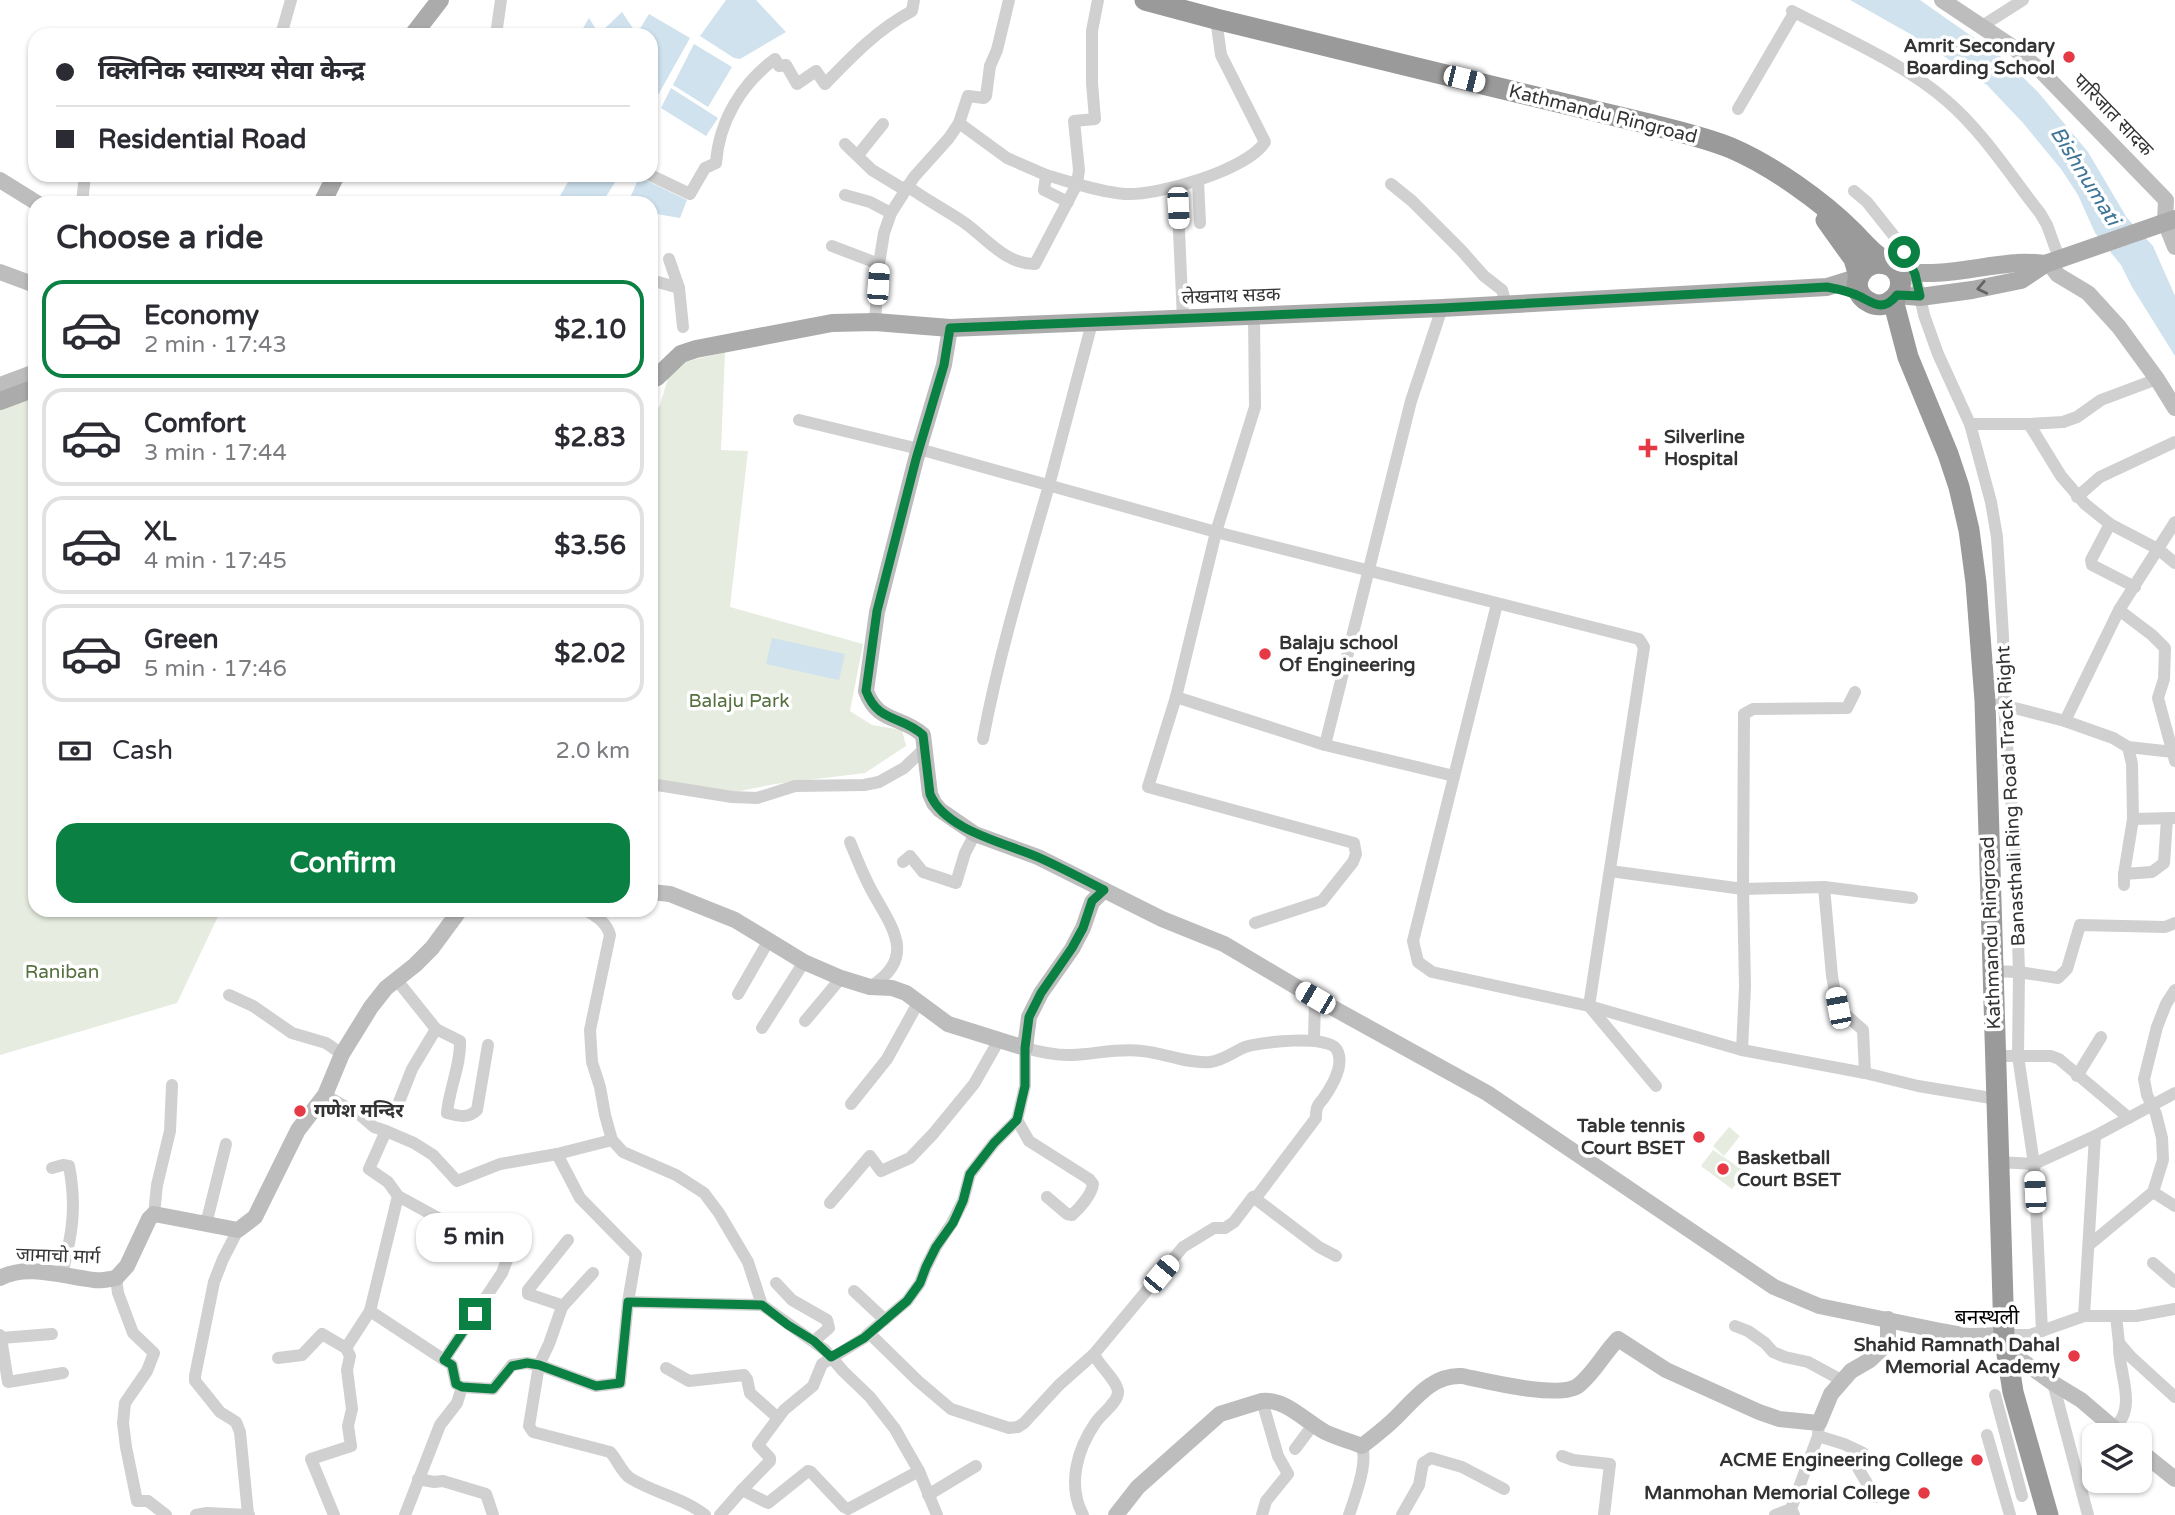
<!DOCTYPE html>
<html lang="en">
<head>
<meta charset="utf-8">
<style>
	body { margin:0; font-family:"Varela Round","Noto Sans Devanagari",sans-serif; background:#f7f7f7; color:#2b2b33; height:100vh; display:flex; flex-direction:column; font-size:26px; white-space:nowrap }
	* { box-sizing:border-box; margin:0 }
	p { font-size:23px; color:#7c7c81 }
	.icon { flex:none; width:38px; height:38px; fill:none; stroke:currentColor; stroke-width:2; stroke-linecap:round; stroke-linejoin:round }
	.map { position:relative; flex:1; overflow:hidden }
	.details { position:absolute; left:28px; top:196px; width:630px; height:721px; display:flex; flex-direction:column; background:#fff; border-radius:21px; box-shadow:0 2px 5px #0004 }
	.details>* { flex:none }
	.guide { position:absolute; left:28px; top:28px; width:630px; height:154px; border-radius:21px; box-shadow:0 2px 5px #0004; display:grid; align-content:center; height:154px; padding:0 28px; background:#fff }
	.buttons { position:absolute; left:2082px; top:1423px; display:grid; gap:14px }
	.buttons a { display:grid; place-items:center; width:70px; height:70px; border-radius:14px; background:#fff; box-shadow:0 2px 5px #0004; font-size:35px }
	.end { position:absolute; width:32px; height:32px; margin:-16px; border:9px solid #0b8043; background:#fff; box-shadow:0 0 0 4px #fff }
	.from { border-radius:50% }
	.bubble { position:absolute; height:49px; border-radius:21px; background:#fff; box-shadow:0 2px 5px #0004; font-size:23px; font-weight:700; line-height:49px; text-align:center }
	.car { position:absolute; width:21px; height:42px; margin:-21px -10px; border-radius:9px; box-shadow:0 0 5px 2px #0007; background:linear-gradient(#fff 24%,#345 0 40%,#fff 0 76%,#345 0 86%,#fff 0) }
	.guide b { display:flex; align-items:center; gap:24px; height:66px; font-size:26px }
	.guide b+b { border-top:2px solid #e1e1e2 }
	.guide i { width:18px; height:18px; background:#2b2b33 }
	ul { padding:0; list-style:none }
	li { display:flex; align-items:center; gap:21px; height:98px; margin:0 14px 10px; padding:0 14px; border:4px solid #e1e1e2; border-radius:21px }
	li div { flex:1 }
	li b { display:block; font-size:26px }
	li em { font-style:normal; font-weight:700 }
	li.on { border-color:#0b8043 }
	li>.icon { width:63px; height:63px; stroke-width:1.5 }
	h2 { padding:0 28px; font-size:32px; line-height:84px }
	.pay { display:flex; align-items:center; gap:18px; height:77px; padding:0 28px; font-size:26px }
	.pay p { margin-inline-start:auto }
	.action { display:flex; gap:14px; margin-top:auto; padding:14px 28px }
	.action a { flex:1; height:80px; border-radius:21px; background:#0b8043; color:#fff; font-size:28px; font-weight:700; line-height:80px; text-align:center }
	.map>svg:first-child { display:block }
</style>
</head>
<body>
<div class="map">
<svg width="2175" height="1515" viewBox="0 0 2175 1515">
	<rect width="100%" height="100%" fill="#fff"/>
	<g fill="#e6ecdf">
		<polygon points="725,352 721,450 748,451 730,607 863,644 850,711 872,725 902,730 906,746 865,773 775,784 735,792 695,788 651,778 651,418 660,405 672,365"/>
		<polygon points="35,392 35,910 221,910 177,1003 0,1055 0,398"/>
		<polygon points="1729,1127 1740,1136 1724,1156 1713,1146"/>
		<polygon points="1713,1150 1746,1172 1732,1189 1701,1166"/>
	</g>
	<g fill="#cfe2ee">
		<polygon points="726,0 756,0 786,32 740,59 734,58 700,36"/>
		<polygon points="1850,0 1920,0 2004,59 2038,92 2088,152 2127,218 2153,246 2175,296 2175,356 2132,287 2121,265 2095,233 2078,195 2061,169 2023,123 1987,85 1912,35"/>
		<polygon points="622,12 634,30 631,35 579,35 589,18 599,34"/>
		<polygon points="649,14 690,38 653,104 651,103 651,35 636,35"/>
		<polygon points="694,44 732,67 708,107 673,85"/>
		<polygon points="671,88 718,118 706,136 661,108"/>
		<polygon points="572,175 611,175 617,179 602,203 556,203"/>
		<polygon points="639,177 687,200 680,218 651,213 651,203 628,203"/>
		<polygon points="772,638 845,654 839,680 766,664"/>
	</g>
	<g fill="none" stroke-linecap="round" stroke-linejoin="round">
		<g stroke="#d0d0d0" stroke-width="12">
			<path d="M1792,11C1842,37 1905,64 1947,101C1984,133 2010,175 2040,213L2047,225L2059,258"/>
			<polyline points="1982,26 2023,0"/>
			<polyline points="281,35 291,0"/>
			<polyline points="496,35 501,0"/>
			<polyline points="1738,109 1794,13"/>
			<polyline points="959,123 1007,158 1046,175 1044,190 1068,202"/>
			<polyline points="845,144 872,170 905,190"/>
			<polyline points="858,155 883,124"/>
			<path d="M650,175L690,194L705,168L716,163C719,121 742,83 775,59L779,66L786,65L797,84L816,71L825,84C852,56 878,29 912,11L914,0"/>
			<path d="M1046,175C1071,182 1099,192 1125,194C1158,196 1247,170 1265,142L1221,55L1216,19"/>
			<polyline points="1198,181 1200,223"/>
			<polyline points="1391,184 1412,201 1461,250 1484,276 1502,290 1506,304"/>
			<path d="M907,186C925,199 944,209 962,221C986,237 1004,264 1035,264L1077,184L1079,170L1074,121L1095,119L1092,83V31L1098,0"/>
			<polyline points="1177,187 1183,319"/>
			<polyline points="1854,191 1867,202 1898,241 1915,274 1924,315 1938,354 1970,424 1991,502 1997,537 2003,636 2004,705 2015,848 2019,972 2018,1056 2034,1164 2042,1331"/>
			<polyline points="845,195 870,202 891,213 884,233 879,264"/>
			<polyline points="82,203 85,175"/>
			<polyline points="891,213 914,177 949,138 959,123 968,96 984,98 986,96 990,66 997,50 1009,0"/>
			<polyline points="832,246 879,264 875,322"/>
			<polyline points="669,259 679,288"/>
			<polyline points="651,280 679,288 683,327"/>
			<polyline points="1254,316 1255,407 1216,532 1176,697 1148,787 1354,843 1356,854 1353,862 1322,901 1255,923"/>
			<polyline points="799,420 919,449 1216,532 1639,639 1644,647 1589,1006 1656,1086"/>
			<polyline points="1970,424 2029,424 2063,422 2077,417 2101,400 2157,379"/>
			<polyline points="2029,424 2061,476 2085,504 2110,524 2158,549 2175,563"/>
			<polyline points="2077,497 2100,477 2175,442"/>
			<polyline points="2110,524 2091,560 2092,565 2135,587"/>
			<polyline points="1497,604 1413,941 1418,962 1432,972 1589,1006 1742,1050 1865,1073 1918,1086 1997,1099"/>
			<polyline points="2119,610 2152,635 2165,648 2164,679 2158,698 2175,761"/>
			<polyline points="1176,697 1325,745 1454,776"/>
			<polyline points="1999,704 2065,721 2113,738 2128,747 2173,752"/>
			<polyline points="2065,721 2119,610 2175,522"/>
			<path d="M983,739C999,654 1024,572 1048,489C1063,434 1077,378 1092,323"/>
			<polyline points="1325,745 1411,401 1442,308"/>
			<polyline points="651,784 732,797 757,798 795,786 864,785 879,782 904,768 924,749"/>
			<polyline points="2133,819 2174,818"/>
			<path d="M850,842C857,859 864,877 873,893C893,929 917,958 870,987"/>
			<polyline points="903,862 910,856 923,872 956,883 965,853 975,834"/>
			<polyline points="1610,871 1743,889 1824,887 1912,898"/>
			<polyline points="2124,874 2133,819 2132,764 2128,747"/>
			<polyline points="2124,885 2124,874 2152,872 2164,863 2167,819"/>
			<polyline points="1824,887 1832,976 1838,1008 1863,1030 1865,1073"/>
			<path d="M586,910C596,916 607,923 610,935L590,1030L592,1062L600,1087L605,1115L612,1140L623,1152L676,1175L704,1193L719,1213L748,1262L762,1305L825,1350L843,1371L870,1397L895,1429L904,1445L919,1471L937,1515"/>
			<polyline points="1991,971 2019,972 2058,978 2067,969 2080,925 2165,927 2175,923"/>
			<path d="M396,979L436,1029L460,1041C461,1065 449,1089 447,1113C459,1116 468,1119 477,1110L488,1045"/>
			<polyline points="738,994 769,940"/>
			<polyline points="229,995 253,1006 292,1033 326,1043 342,1054"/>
			<polyline points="805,1021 841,978"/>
			<polyline points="762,1028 804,962"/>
			<polyline points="1314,1040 1315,998"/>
			<polyline points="1742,1050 1745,987 1743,889 1744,714 1753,709 1847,708 1855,692"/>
			<polyline points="1995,1056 2051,1056 2059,1059 2129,1118"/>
			<polyline points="2077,1076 2101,1037"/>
			<polyline points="325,1095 360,1115 374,1127 386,1131 369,1169 388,1182 398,1196 370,1311 452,1365 456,1384 462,1387 493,1389 512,1365 527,1363 539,1365 596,1386 620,1383 628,1302 636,1255 580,1198 557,1154"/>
			<polyline points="399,1102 412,1069 436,1029"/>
			<polyline points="851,1104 887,1059 918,1003"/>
			<path d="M1017,1120L1029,1141L1089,1179L1093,1184C1092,1194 1080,1208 1072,1215L1067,1214L1047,1197"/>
			<polyline points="386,1131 414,1143 433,1155 457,1181 500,1164 557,1154 612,1140"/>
			<polyline points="1999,1162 2034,1164 2095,1136 2175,1093"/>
			<path d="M52,1168L63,1165L69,1166C77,1207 72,1235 62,1274"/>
			<polyline points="2153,1192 2175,1206"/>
			<polyline points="398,1196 493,1248 507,1260 502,1273 444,1360"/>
			<polyline points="1253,1197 1319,1247 1336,1256"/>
			<polyline points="830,1203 870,1156 881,1171 910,1158 933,1134 974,1084 999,1040"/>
			<polyline points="154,1214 157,1185 170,1131 172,1085"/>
			<polyline points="206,1224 226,1144"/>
			<polyline points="238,1230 223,1259 214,1282 195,1376 195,1381 200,1387 220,1412 236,1422 240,1432 248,1514"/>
			<path d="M568,1240L528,1290V1294L561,1305L562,1307L549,1344L539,1365L529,1426L533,1432L610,1452C617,1459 622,1473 630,1478C654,1493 682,1497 705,1515"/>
			<polyline points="2089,1245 2153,1192 2163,1160 2162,1138 2156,1114 2147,1095 2144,1079 2157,1027 2166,1004 2175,990"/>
			<polyline points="2153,1263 2175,1282"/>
			<polyline points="116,1278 118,1293 133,1333 154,1353 147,1371 125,1403 123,1423 126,1447 137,1501 148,1501 166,1515"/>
			<polyline points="776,1283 792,1300 827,1320 829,1328 814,1341"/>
			<polyline points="854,1291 885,1320"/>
			<polyline points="628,1302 762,1305"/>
			<polyline points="562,1307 593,1273"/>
			<polyline points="2084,1316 2095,1136"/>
			<polyline points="2116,1316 2119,1343 2131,1357 2175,1397"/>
			<polyline points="1735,1326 1748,1331 1765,1343 1773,1352 1785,1357 1808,1362 1843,1381"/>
			<polyline points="0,1335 1,1338 52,1334"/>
			<polyline points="2004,1335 2030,1335 2084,1316 2136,1316 2175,1309"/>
			<polyline points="1,1338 8,1382 63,1373"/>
			<polyline points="278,1358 302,1355 322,1334 346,1348"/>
			<path d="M666,1368L689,1381L744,1375L747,1379L750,1393L778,1418L784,1410L813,1386L822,1364L864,1338L869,1333L907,1301L920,1283L926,1267L936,1247L952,1223L963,1201L970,1174L994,1143L1017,1120L1025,1086V1048C1040,1052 1056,1056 1072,1055C1096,1054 1118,1048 1142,1051C1164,1053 1188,1064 1210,1062C1224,1060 1233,1052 1245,1047C1260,1042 1329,1034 1337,1050C1345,1065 1332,1086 1323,1099C1322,1100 1317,1106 1317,1108C1316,1111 1316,1115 1316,1118L1258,1195L1253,1197L1234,1222L1225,1228H1214L1183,1247L1094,1354L1059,1385L1024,1423L1018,1427L1009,1428L951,1409L918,1381L869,1333"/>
			<polyline points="2053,1383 2088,1515"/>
			<polyline points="1995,1395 2022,1496"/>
			<path d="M2114,1428C2139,1407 2117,1370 2119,1343"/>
			<polyline points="1987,1435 2010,1515"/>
			<polyline points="1818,1436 1844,1444 1863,1453 1858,1468 1875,1497"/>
			<polyline points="1295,1449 1313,1425"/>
			<polyline points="1562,1456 1573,1460 1610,1464 1604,1515"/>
			<polyline points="418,1479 434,1482 443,1481 486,1494 493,1515"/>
			<polyline points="742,1490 770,1461 770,1458 758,1445 778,1418"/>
			<polyline points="928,1495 976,1466"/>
			<polyline points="196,1515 207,1513 249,1515"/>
			<polyline points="334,1515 311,1459 351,1446 348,1426 352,1409 347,1370 350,1356 346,1348 370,1311"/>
			<polyline points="405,1515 440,1425 457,1403 462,1387"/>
			<polyline points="720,1515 742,1490 768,1503 808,1471 811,1472 844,1507 848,1509 919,1471"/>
			<path d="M1083,1515C1067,1485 1077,1449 1096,1422C1102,1413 1119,1402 1118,1391C1116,1379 1099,1366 1094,1354"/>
			<polyline points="1262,1515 1266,1501 1288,1474 1278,1456 1262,1401"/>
			<path d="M1349,1515C1355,1497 1368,1464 1362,1446"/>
			<polyline points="1402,1515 1419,1485 1423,1463 1431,1458 1462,1467 1504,1489"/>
			<polyline points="1775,1515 1791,1509"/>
			<polyline points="1794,1515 1791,1509 1818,1436 1819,1423"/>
		</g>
		<g stroke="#bdbdbd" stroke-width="16">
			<polyline points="1942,0 2014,48 2041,71 2166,200 2165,222 2175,247"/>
			<polyline points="0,180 37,203"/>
			<polyline points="2048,262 2058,275 2088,293 2119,327 2157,379 2175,408"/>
			<polyline points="0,272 35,285"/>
			<path d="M950,328L944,365L916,459L877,612L866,691C878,724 901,715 923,735L930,794L934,803L940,810L975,834L1038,857L1162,919L1224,944L1315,998L1487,1093L1774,1287L1819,1306L1936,1330L1969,1336L2004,1335"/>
			<polyline points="0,385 35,372"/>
			<polyline points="651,892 670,894 735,920 804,962 841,978 870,987 892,988 906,993 948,1024 1025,1048 1029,1017 1041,993 1072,949 1083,928 1092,902 1104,890"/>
			<path d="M0,1278C27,1263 65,1277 94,1280C101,1281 109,1279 116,1278L127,1266L149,1219L154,1214L238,1230L255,1217L298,1130L325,1095L342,1054L371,1007L386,988L415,965L432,948L460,910"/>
			<polyline points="2006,1349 2053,1383 2081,1400 2122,1435"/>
			<polyline points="2140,1451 2175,1479"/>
			<path d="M1116,1515L1138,1487L1220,1414L1262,1401C1285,1398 1306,1422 1325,1432C1337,1438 1350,1441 1362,1446C1371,1439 1380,1432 1389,1424C1411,1405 1429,1374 1462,1376C1486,1381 1561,1400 1579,1385C1595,1372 1604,1353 1618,1339L1666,1370L1759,1412L1779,1419L1819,1423L1831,1394L1851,1371L1870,1360L1888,1343V1319"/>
		</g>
		<g stroke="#ababab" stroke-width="18">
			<polyline points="413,35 440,0"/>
			<polyline points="322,203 336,175"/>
			<path d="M1896,270C1937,279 1976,266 2017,263C2026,262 2036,263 2045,264"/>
			<polyline points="1897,295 1920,297 1972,290 2021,280 2045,264 2175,219"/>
			<polyline points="651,380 657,377 681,354 696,349 832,323 875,322 950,328 1442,308 1827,287 1859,277"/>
			<polyline points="0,401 35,388"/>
		</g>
		<g stroke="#9a9a9a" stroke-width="21">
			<path d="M1145,0L1216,19C1310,42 1405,65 1499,88C1549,100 1599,112 1649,124C1676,131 1704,137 1731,148C1771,165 1822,201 1853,232C1860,239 1867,247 1875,254C1883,261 1895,266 1899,275C1906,294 1886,312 1869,302C1844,289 1863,253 1891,266"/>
			<polyline points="1826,220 1854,259 1859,276"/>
			<polyline points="1893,300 1908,357 1948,454 1959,487 1969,530 1976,583 1985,701 2004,1335 2013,1392 2048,1515"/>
		</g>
	</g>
	<defs><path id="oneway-chevron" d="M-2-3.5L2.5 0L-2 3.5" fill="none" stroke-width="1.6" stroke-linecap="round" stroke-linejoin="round" transform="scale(1.75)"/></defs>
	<use stroke="#636363" href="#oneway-chevron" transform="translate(1982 288) rotate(168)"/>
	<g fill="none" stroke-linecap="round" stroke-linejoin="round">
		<path stroke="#0b8043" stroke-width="9" d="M475,1314L444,1360L452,1365L456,1384L462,1387L493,1389L512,1366L527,1363L539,1365L596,1386L620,1383L628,1302L762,1305L788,1325L814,1341L831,1357L864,1338L907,1301L920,1283L926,1267L936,1247L953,1223L963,1201L970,1174L994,1143L1017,1120L1025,1086V1048L1029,1017L1041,993L1072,948L1083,928L1092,901L1104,890C1083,879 1062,868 1040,858C1007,843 945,831 930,794L923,735C901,715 878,723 866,691L877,611L916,459L944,365L950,328L1442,308L1827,287C1838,289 1851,292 1861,297C1876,305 1884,311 1897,295L1920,296L1915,274L1904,252"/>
	</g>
	<g fill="#e63946" stroke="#fff" stroke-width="2.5">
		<circle cx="2069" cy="57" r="7"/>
		<path d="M1644.5 437.5h7v7h7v7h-7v7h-7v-7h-7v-7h7z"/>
		<circle cx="1265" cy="654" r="7"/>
		<circle cx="300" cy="1111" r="7"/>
		<circle cx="1699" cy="1137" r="7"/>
		<circle cx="1723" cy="1169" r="7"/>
		<circle cx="2074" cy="1356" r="7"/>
		<circle cx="1977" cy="1460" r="7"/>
		<circle cx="1924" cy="1493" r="7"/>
	</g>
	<g text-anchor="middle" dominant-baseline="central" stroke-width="7" stroke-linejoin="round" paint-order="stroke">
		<g font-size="19" font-weight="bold" fill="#333" stroke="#fff" text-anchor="end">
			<text x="2055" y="46">Amrit Secondary<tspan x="2055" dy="22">Boarding School</tspan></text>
			<text x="1664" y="437" text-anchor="start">Silverline<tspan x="1664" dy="22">Hospital</tspan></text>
			<text x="1279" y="643" text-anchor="start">Balaju school<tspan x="1279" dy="22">Of Engineering</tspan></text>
			<text x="314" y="1111" text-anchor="start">गणेश मन्दिर</text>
			<text x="1685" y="1126">Table tennis<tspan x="1685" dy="22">Court BSET</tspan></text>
			<text x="1737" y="1158" text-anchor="start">Basketball<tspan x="1737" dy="22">Court BSET</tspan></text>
			<text x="2060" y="1345">Shahid Ramnath Dahal<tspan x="2060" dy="22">Memorial Academy</tspan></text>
			<text x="1963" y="1460">ACME Engineering College</text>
			<text x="1910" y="1493">Manmohan Memorial College</text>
		</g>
		<g font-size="19" fill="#333" stroke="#fff">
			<text transform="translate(1603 114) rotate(14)">Kathmandu Ringroad</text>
			<text transform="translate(2113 115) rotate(46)">पारिजात सादक</text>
			<text transform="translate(1231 296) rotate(-2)">लेखनाथ सडक</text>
			<text transform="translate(2011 796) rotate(-93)">Banasthali Ring Road Track Right</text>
			<text transform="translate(1991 933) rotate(-92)">Kathmandu Ringroad</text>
			<text transform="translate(58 1256) rotate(2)">जामाचो मार्ग</text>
		</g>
		<g font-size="19" fill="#56703f" stroke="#fff">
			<text x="739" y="701">Balaju Park</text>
			<text x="62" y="972">Raniban</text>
		</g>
		<g font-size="21" font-style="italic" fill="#3f7597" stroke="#fff">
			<text transform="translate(2085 176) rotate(58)">Bishnumati</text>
		</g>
		<g font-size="21" fill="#000" stroke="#fff">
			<text x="1987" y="1317">बनस्थली</text>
		</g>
	</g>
</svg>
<div class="buttons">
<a><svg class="icon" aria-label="layers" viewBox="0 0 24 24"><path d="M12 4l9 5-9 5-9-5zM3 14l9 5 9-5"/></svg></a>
</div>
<i class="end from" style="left:1904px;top:252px"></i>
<i class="end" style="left:475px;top:1314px"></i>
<div class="bubble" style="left:416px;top:1213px;width:116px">5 min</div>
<i class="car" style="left:1464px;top:79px;rotate:104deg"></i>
<i class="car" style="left:1178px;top:208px;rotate:177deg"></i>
<i class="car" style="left:878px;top:284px;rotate:4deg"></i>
<i class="car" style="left:1315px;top:998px;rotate:300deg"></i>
<i class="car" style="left:1838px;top:1008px;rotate:349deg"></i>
<i class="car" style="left:2035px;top:1192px;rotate:357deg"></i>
<i class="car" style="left:1161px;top:1274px;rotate:40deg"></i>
<div class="guide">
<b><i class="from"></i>क्लिनिक स्वास्थ्य सेवा केन्द्र</b>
<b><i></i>Residential Road</b>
</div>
<section class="details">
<h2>Choose a ride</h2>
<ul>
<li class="on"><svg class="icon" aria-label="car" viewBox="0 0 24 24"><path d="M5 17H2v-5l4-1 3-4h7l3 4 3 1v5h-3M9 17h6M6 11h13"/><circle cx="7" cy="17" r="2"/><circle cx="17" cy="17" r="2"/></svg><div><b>Economy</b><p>2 min · 17:43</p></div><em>$2.10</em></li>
<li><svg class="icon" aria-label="car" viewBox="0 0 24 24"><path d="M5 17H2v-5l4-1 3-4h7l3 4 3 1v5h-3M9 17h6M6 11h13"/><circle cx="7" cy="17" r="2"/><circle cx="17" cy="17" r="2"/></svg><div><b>Comfort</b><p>3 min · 17:44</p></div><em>$2.83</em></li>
<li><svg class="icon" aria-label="car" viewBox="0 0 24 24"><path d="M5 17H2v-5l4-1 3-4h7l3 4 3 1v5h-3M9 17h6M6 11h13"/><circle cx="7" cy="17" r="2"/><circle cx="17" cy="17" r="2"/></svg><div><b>XL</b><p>4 min · 17:45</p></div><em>$3.56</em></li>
<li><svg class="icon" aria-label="car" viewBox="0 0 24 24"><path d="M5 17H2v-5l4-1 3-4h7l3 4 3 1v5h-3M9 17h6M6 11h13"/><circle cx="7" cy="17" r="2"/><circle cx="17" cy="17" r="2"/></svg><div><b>Green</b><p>5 min · 17:46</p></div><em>$2.02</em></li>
</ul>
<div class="pay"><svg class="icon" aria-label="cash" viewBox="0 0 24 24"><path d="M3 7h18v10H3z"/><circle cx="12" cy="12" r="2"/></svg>Cash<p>2.0 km</p></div>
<div class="action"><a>Confirm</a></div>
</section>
</div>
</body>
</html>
